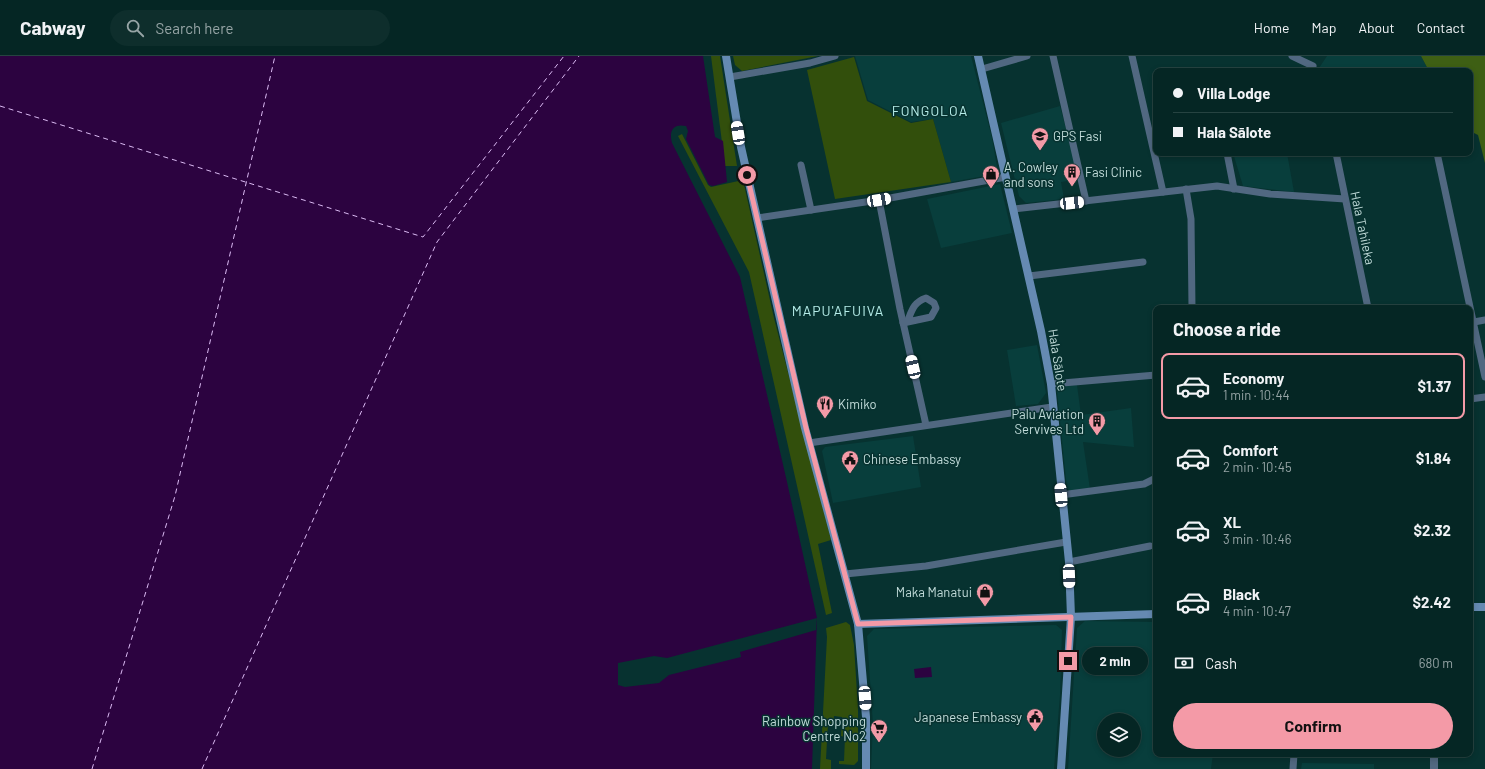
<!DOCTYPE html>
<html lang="en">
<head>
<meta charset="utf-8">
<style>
	body { margin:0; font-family:Barlow,sans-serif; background:#0e2e2c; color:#f1f3f6; height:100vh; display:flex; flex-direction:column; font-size:15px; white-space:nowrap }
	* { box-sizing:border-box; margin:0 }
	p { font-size:13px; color:#97a5a6 }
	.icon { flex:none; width:22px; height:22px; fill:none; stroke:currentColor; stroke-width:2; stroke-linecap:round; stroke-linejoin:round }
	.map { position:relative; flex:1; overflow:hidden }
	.panel { position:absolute; left:1153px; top:249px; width:320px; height:452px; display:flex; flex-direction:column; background:#052624; border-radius:8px; box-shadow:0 2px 6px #0003,0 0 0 1px #264341 }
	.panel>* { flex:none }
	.top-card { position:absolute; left:1153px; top:12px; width:320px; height:88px; border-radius:8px; box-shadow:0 2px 6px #0003,0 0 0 1px #264341; display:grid; align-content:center; height:88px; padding:0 20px; background:#052624 }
	.tools { position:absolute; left:1097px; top:657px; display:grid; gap:8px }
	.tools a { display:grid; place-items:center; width:44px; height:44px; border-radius:50%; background:#052624; box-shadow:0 2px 6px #0003,0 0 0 1px #264341; font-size:20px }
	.end { position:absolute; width:18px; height:18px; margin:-9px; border:5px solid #f49aa7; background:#111; box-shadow:0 0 0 2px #111 }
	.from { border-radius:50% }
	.bubble { position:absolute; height:28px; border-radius:14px; background:#052624; box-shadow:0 2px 6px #0003,0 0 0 1px #264341; font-size:13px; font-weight:700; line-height:28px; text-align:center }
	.car { position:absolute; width:12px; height:24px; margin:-12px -6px; border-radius:5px; box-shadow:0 0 3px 1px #0007; background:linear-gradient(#fff 24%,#345 0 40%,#fff 0 76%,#345 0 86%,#fff 0) }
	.top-card b { display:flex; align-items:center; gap:14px; height:38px; font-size:15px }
	.top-card b+b { border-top:1px solid #264341 }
	.top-card i { width:10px; height:10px; background:#f1f3f6 }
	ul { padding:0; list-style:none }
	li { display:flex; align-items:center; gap:12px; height:66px; margin:0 8px 6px; padding:0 12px; border:2px solid transparent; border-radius:8px }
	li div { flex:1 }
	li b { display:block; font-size:15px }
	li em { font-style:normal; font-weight:700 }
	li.selected { border-color:#f49aa7 }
	li>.icon { width:36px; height:36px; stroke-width:1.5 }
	h2 { padding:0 20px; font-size:18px; line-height:48px }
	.pay { display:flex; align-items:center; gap:10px; height:44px; padding:0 20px; font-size:15px }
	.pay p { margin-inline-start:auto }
	.cta { display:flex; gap:8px; margin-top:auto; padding:8px 20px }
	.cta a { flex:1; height:46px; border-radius:24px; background:#f49aa7; color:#111; font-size:16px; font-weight:700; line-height:46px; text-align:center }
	header { display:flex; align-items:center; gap:24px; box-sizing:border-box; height:56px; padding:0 20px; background:#052624; border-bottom:1px solid #264341 }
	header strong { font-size:19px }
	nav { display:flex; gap:22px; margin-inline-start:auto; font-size:14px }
	.search { width:280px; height:36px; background:#0e2e2c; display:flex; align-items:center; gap:10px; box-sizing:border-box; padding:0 14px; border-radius:22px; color:#97a5a6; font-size:15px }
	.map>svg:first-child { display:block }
</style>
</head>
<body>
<header>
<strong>Cabway</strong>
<div class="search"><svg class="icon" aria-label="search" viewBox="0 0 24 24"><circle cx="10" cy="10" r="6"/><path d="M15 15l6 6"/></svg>Search here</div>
<nav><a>Home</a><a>Map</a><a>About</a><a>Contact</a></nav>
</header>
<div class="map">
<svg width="1485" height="713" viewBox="0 0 1485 713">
	<rect width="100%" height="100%" fill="#073230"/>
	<g fill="#083e3c" fill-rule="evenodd">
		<polygon points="855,0 971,0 992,82 997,111 990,119 951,126 933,63 911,66 868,44"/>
		<polygon points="1327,0 1421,0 1429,15 1317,15"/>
		<polygon points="1060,50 1079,123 1061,126 1064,143 1026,147 1019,140 1001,67"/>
		<polygon points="1233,97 1287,97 1294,136 1243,130"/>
		<polygon points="1000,128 1012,177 941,192 927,143"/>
		<polygon points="1037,289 1046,337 1038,348 1016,350 1007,294"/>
		<polygon points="1077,329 1081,359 1131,352 1134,391 1083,386 1090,433 1071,436 1067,433 1057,335 1059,331"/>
		<polygon points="913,380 921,431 833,447 822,395 825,391"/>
		<path d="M1085,565L1156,566V698H1213L1211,713H1068L1077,572ZM1104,664H1134V694H1104Z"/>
		<polygon points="1056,569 1062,574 1060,639 1054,713 871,713 873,669 867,580 874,573"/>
		<polygon points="1302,707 1374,708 1374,713 1301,713"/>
	</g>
	<g fill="#324f0c">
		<polygon points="711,0 720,0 737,110 725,110"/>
		<polygon points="733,0 818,0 742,15 735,9"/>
		<polygon points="854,1 867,45 911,67 933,63 951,126 835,143 807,14"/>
		<polygon points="682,78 708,129 711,131 743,124 774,262 831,484 818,488 832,557 826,559 749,216 678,80"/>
		<polygon points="846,566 850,569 854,589 858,653 858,705 854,709 839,708 839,705 844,705 845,681 841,680 842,661 834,660 833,668 828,667 826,703 831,704 831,713 820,713 827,581 826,572"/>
	</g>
	<polygon fill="#3e5f14" points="1421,0 1485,0 1485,107 1478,79 1470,75 1470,15 1429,15"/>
	<g fill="#2c0340">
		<path d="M0,0H703L715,81L723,85L727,126L713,130L709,129L686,83L688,75L686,70C672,67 669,76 672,87L740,221L787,426L817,562L812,713H0Z"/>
		<polygon points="931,611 932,621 915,622 914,613"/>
	</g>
	<polygon fill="#073230" points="817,562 816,574 740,596 741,601 669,619 659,627 625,631 618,629 618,607 654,600 667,602"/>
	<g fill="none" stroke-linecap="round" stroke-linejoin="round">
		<g stroke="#dbbbf3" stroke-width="1" stroke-dasharray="5 4" stroke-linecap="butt">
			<polyline points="0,50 423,181 564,0"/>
			<polyline points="92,713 175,440 275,0"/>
			<polyline points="202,713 437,186 579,0"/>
		</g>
		<g stroke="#516881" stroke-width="7">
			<polyline points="1053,0 1086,145"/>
			<polyline points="1132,0 1163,136"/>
			<polyline points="1292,0 1313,10"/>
			<polyline points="982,13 1027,0"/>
			<polyline points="730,21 810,7 835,0"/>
			<polyline points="1227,97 1234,133"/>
			<polyline points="1336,97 1368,252"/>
			<polyline points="1437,97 1485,321"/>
			<polyline points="801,109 811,154"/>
			<polyline points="1186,133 1191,163 1192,252"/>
			<polyline points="879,144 900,253 926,369"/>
			<polyline points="1014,153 1217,130 1270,138 1345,143"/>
			<polyline points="757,162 879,144 1006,121"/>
			<polyline points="1029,220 1143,206"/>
			<polyline points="1474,266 1485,264"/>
			<path d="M903,267L931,261L936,252L934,247L926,242C914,246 912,254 908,264"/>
			<polyline points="1051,328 1156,319"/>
			<polyline points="1470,343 1485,341"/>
			<polyline points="809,387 1052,351"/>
			<polyline points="1061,439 1144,428 1156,422"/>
			<polyline points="1069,506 1150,490"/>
			<polyline points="845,518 926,510 1066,486"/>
			<polyline points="1293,713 1294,698"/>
		</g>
		<polyline stroke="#516881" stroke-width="8" points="1434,698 1434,713"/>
		<g stroke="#658ab2" stroke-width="8">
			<polyline points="726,0 741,91 757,162 805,372 858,568 866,661 866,713"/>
			<polyline points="978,0 1041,275 1051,328 1069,506 1071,561 1061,713"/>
			<polyline points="1470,551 1485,551"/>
			<polyline points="858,568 1156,558"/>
		</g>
	</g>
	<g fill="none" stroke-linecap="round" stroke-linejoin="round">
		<polyline stroke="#f49aa7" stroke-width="5" points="747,119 806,372 858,568 1071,561 1068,605"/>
	</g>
	<defs>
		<g id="school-pin" transform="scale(0.9)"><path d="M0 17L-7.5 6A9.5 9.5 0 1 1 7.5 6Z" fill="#f49aa7" stroke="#073230"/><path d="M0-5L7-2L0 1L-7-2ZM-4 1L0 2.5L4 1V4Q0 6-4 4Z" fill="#111"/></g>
		<g id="building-pin" transform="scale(0.9)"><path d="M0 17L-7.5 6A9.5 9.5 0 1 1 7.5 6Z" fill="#f49aa7" stroke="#073230"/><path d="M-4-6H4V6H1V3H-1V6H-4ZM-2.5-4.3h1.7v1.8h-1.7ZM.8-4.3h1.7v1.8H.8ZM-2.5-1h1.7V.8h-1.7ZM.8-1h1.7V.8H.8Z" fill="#111"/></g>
		<g id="shop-pin" transform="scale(0.9)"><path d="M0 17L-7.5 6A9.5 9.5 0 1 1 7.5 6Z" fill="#f49aa7" stroke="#073230"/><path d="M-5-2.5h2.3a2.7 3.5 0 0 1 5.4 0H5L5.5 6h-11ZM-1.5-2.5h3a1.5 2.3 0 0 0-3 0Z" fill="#111"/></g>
		<g id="restaurant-pin" transform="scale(0.9)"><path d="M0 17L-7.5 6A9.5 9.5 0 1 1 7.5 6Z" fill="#f49aa7" stroke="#073230"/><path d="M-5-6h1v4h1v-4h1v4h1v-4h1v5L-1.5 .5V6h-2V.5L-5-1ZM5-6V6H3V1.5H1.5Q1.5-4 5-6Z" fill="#111"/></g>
		<g id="civic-pin" transform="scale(0.9)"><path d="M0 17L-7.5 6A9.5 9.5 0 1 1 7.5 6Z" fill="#f49aa7" stroke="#073230"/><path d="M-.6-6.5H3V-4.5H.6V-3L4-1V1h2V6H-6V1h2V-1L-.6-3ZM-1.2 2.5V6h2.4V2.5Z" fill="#111"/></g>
		<g id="supermarket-pin" transform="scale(0.9)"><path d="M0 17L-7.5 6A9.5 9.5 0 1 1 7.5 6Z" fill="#f49aa7" stroke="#073230"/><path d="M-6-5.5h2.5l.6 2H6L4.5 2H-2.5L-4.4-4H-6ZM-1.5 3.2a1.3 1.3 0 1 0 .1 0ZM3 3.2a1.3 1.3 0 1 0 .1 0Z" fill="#111"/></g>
	</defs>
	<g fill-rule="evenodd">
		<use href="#school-pin" x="1040" y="80"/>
		<use href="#building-pin" x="1072" y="116"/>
		<use href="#shop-pin" x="991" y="118"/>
		<use href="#restaurant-pin" x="825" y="348"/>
		<use href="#building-pin" x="1097" y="365"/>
		<use href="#civic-pin" x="850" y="403"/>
		<use href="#shop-pin" x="985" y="536"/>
		<use href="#civic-pin" x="1035" y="661"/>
		<use href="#supermarket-pin" x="879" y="672"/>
	</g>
	<g text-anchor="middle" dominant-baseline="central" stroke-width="3" stroke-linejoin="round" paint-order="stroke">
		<g font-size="13" fill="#c1dbd9" stroke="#073230" text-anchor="start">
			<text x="1053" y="80">GPS Fasi</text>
			<text x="1004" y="111">A. Cowley<tspan x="1004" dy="15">and sons</tspan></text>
			<text x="1085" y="116">Fasi Clinic</text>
			<text x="838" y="348">Kimiko</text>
			<text x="1084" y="358" text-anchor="end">Palu Aviation<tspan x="1084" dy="15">Servives Ltd</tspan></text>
			<text x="863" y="403">Chinese Embassy</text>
			<text x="972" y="536" text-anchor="end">Maka Manatui</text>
			<text x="1022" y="661" text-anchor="end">Japanese Embassy</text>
			<text x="866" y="665" text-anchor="end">Rainbow Shopping<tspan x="866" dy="15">Centre No2</tspan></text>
		</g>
		<g font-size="13" fill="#c1dbd9" stroke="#073230">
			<text transform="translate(1363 172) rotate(78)">Hala Tahileka</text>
			<text transform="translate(1058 304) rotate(81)">Hala Sālote</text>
		</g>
		<g font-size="14" letter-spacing="1" fill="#b6ede9" stroke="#073230">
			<text x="930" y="54">FONGOLOA</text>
			<text x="838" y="254">MAPU'AFUIVA</text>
		</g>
	</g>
</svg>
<div class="tools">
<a><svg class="icon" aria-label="layers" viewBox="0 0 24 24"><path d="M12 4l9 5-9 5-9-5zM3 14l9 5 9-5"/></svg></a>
</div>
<i class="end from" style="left:747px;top:119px"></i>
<i class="end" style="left:1068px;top:605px"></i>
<div class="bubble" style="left:1082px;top:591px;width:66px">2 min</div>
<i class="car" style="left:738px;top:77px;rotate:351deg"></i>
<i class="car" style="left:879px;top:144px;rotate:80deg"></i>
<i class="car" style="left:1072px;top:147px;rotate:84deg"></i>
<i class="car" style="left:913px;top:311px;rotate:347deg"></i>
<i class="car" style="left:1061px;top:439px;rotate:355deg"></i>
<i class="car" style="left:1069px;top:520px;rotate:178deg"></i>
<i class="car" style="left:865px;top:642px;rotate:176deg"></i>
<div class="top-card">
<b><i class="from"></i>Villa Lodge</b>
<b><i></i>Hala Sālote</b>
</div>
<section class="panel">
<h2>Choose a ride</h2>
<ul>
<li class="selected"><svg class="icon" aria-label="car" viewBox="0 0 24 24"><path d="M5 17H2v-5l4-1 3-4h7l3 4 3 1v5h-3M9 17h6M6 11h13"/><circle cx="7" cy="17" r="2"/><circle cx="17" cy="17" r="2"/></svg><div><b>Economy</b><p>1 min · 10:44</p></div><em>$1.37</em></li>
<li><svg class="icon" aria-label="car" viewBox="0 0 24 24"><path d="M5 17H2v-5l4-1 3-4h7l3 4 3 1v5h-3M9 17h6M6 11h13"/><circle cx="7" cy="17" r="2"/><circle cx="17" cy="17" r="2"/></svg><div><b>Comfort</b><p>2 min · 10:45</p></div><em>$1.84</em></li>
<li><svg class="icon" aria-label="car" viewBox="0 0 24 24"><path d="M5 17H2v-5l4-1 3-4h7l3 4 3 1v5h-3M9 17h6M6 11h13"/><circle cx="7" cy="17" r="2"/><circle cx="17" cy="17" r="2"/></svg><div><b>XL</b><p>3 min · 10:46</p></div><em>$2.32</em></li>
<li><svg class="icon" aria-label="car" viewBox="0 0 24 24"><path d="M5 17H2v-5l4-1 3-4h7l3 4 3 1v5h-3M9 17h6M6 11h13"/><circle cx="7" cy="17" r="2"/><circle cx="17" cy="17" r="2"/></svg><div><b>Black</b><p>4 min · 10:47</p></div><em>$2.42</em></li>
</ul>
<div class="pay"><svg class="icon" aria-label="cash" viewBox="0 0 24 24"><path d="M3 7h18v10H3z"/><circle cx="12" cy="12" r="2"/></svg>Cash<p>680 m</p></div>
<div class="cta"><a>Confirm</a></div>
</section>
</div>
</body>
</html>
